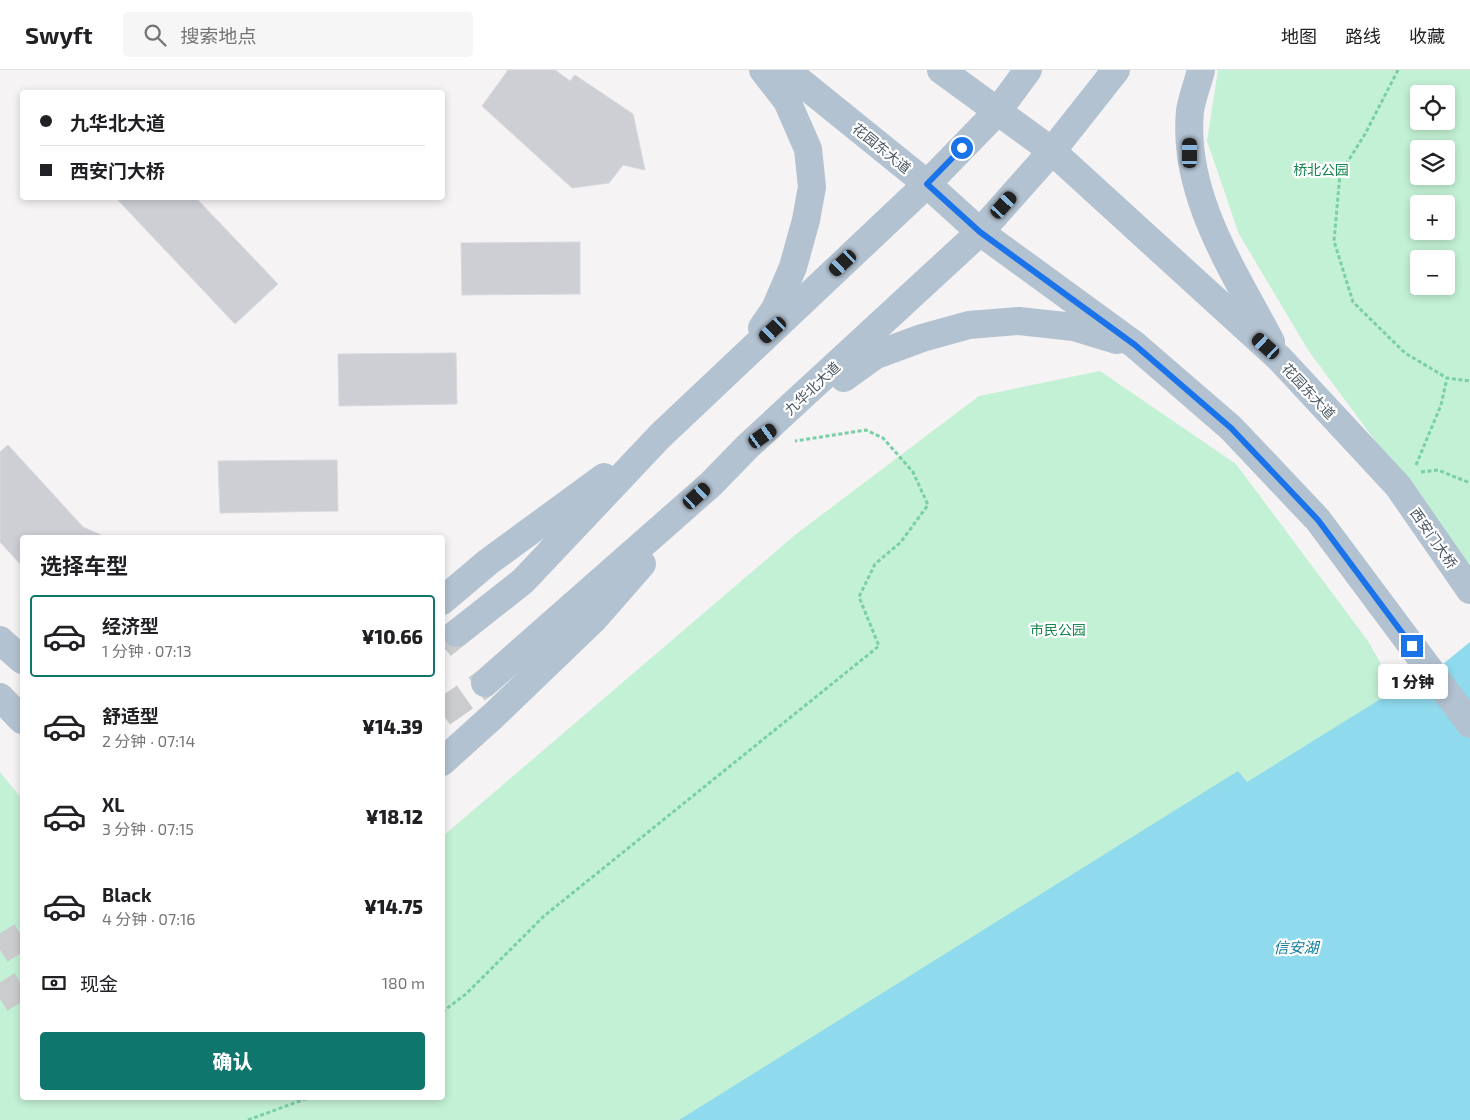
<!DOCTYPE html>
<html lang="zh">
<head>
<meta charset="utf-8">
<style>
	body { margin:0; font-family:"Exo 2","Noto Sans SC",sans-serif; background:#f6f6f6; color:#202124; height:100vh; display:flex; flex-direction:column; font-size:19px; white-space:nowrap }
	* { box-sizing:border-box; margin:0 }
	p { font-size:16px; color:#757577 }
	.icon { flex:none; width:28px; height:28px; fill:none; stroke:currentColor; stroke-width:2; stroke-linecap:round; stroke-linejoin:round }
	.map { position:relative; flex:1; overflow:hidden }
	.side { position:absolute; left:20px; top:465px; width:425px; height:565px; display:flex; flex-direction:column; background:#fff; border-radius:5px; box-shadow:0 2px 8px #0003 }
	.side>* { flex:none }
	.banner { position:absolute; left:20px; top:20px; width:425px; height:110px; border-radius:5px; box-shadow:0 2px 8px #0003; display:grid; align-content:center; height:110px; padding:0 20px; background:#fff }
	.tools { position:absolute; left:1410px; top:15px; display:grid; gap:10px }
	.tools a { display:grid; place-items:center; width:45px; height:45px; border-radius:5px; background:#fff; box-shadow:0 2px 8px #0003; font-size:25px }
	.end { position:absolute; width:22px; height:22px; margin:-11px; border:6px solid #1a73e8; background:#fff; box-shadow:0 0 0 2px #fff }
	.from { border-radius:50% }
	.bubble { position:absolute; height:35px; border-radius:5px; background:#fff; box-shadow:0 2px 8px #0003; font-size:16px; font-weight:800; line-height:35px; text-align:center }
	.car { position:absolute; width:15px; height:30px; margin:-15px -8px; border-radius:6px; box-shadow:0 0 4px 1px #0007; background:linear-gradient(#222 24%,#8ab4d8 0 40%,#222 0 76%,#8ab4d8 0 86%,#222 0) }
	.banner b { display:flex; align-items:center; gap:18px; height:48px; font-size:19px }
	.banner b+b { border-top:1px solid #e0e0e0 }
	.banner i { width:12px; height:12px; background:#202124 }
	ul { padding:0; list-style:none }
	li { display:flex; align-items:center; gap:15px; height:82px; margin:0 10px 8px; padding:0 10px; border:2px solid transparent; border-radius:5px }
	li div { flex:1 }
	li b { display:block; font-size:19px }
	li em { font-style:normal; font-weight:800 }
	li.on { border-color:#0f766e }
	li>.icon { width:45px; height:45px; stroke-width:1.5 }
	h2 { padding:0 20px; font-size:22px; line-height:60px }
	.pay { display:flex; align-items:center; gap:12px; height:55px; padding:0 20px; font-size:19px }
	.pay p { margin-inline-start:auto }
	.primary-button { display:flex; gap:10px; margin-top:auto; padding:10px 20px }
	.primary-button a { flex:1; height:58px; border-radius:5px; background:#0f766e; color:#fff; font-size:20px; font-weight:800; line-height:58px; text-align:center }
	header { display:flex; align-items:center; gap:30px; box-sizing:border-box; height:70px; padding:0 25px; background:#fff; border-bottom:1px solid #e0e0e0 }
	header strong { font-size:24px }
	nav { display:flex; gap:28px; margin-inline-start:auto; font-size:18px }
	.search { width:350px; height:45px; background:#f6f6f6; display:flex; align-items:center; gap:12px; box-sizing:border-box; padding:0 18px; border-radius:5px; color:#757577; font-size:19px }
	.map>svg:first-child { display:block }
</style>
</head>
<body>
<header>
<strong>Swyft</strong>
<div class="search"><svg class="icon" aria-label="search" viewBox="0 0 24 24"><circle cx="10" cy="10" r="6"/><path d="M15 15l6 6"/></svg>搜索地点</div>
<nav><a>地图</a><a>路线</a><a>收藏</a></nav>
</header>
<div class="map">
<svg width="1470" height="1050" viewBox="0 0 1470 1050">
	<rect width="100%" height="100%" fill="#f5f3f3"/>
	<g fill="#c3f1d5" fill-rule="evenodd">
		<path d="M1218,0H1470V499L1308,280L1239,164L1207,71ZM1419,24H1446V51H1419ZM1419,79H1446V106H1419ZM1419,134H1446V161H1419ZM1419,189H1446V216H1419Z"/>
		<polygon points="1100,301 1236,394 1368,571 1399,626 696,1050 0,1050 0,702 22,729 22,1028 442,1028 443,766 795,465 979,326"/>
	</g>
	<polygon fill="#90daee" points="1470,572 1470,1050 679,1050 1238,701 1247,712 1387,625 1416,616"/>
	<g fill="#cdcfd5" stroke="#d7d9de">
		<polygon points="508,0 555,0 570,11 575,5 633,44 645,100 623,95 609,113 572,118 482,36"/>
		<polygon points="116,128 196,128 278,214 235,254"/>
		<polygon points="580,172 580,224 462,225 461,173"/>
		<polygon points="456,283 457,334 339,336 338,284"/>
		<polygon points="8,375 83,457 108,468 22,468 22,496 0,472 0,382"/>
		<polygon points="337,390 338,441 220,443 218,391"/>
	</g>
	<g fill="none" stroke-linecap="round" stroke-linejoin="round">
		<g stroke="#caccce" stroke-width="28" stroke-dasharray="28 14" stroke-linecap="butt">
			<polyline points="442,575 457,563"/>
			<polyline points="442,643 485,613"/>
			<polyline points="0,880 22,866"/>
			<polyline points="0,929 22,915"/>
		</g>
		<g stroke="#7ad0a6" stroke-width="3" stroke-dasharray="4 2.5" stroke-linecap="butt">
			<polyline points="1398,0 1365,64 1340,104 1334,171 1353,232 1405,283 1447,308 1470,311"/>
			<polyline points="1416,395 1441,335 1447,308"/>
			<polyline points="1421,402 1438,400 1470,413"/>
			<polyline points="442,942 466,924 544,846 879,576 859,527 875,494 901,472 928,435 913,402 883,368 866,360 795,371"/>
			<polyline points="248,1050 308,1028"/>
		</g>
		<g stroke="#b3c2d1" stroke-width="28">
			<polyline points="786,0 927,114 980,162 1135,275 1231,358 1318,450 1470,654"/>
			<polyline points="941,0 1052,81 1280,289 1398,416 1470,520"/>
			<path d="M1201,0C1198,13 1192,27 1190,41C1182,125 1234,201 1271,272"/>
			<polyline points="762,258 775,239 793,197 806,150 812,117 808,79 787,31 763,0"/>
			<polyline points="844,308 876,285 922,268 969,255 1019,251 1074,257 1117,270"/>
			<polyline points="442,531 488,492 604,407"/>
			<polyline points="457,563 523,511 660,366 927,114 997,42 1028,0"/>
			<polyline points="0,570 22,590"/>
			<polyline points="485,613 711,414 747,377 980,162 1052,81 1116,0"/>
			<polyline points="0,627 22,650"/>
			<polyline points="442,692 493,646 593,550 642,494"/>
		</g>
	</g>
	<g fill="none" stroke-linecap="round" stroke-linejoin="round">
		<polyline stroke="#1a73e8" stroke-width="6" points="962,78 927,114 980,162 1135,275 1231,358 1318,450 1412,576"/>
	</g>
	<g text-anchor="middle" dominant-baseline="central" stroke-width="4.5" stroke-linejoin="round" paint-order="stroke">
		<g font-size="14" fill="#4a5661" stroke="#fff">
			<text transform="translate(882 78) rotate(39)">花园东大道</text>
			<text transform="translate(812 318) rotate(-43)">九华北大道</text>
			<text transform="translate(1309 321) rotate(47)">花园东大道</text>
			<text transform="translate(1434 468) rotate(55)">西安门大桥</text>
		</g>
		<g font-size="14" fill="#17864f" stroke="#fff">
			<text x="1321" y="99">桥北公园</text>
			<text x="1058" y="559">市民公园</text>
		</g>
		<g font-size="15" font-style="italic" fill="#0c7c9b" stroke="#fff">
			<text x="1296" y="877">信安湖</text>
		</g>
	</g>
</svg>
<div class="tools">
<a><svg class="icon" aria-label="locate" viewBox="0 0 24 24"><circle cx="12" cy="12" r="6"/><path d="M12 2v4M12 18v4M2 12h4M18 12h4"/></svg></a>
<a><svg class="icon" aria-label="layers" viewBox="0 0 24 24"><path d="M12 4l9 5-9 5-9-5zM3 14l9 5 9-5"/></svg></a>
<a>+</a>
<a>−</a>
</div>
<i class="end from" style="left:962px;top:78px"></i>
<i class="end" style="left:1412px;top:576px"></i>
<div class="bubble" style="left:1378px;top:594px;width:70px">1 分钟</div>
<i class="car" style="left:1190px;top:83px;rotate:0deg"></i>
<i class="car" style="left:1004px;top:135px;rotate:42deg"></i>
<i class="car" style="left:843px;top:193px;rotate:227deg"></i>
<i class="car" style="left:773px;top:260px;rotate:227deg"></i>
<i class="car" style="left:1266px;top:276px;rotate:312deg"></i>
<i class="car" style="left:763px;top:366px;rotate:55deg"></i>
<i class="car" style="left:697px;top:426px;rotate:48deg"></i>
<div class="banner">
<b><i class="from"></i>九华北大道</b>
<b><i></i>西安门大桥</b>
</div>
<section class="side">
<h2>选择车型</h2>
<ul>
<li class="on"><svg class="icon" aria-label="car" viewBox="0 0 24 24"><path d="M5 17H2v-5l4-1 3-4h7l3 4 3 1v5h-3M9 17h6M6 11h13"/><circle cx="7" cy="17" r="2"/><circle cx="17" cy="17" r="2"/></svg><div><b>经济型</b><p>1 分钟 · 07:13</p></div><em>¥10.66</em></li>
<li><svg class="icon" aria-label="car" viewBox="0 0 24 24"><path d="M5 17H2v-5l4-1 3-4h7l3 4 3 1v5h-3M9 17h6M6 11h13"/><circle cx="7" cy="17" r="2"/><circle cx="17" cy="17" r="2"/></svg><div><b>舒适型</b><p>2 分钟 · 07:14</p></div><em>¥14.39</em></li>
<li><svg class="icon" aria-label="car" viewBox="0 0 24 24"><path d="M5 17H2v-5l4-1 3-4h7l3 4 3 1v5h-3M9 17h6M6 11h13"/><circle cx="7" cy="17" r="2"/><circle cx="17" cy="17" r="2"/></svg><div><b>XL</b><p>3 分钟 · 07:15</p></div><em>¥18.12</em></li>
<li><svg class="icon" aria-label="car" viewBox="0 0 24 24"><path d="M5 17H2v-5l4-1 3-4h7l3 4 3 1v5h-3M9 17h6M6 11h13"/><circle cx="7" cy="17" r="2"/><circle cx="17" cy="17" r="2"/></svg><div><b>Black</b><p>4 分钟 · 07:16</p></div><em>¥14.75</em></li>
</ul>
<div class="pay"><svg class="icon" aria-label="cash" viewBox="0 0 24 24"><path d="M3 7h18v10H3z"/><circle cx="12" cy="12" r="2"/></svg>现金<p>180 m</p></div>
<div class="primary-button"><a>确认</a></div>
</section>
</div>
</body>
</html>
